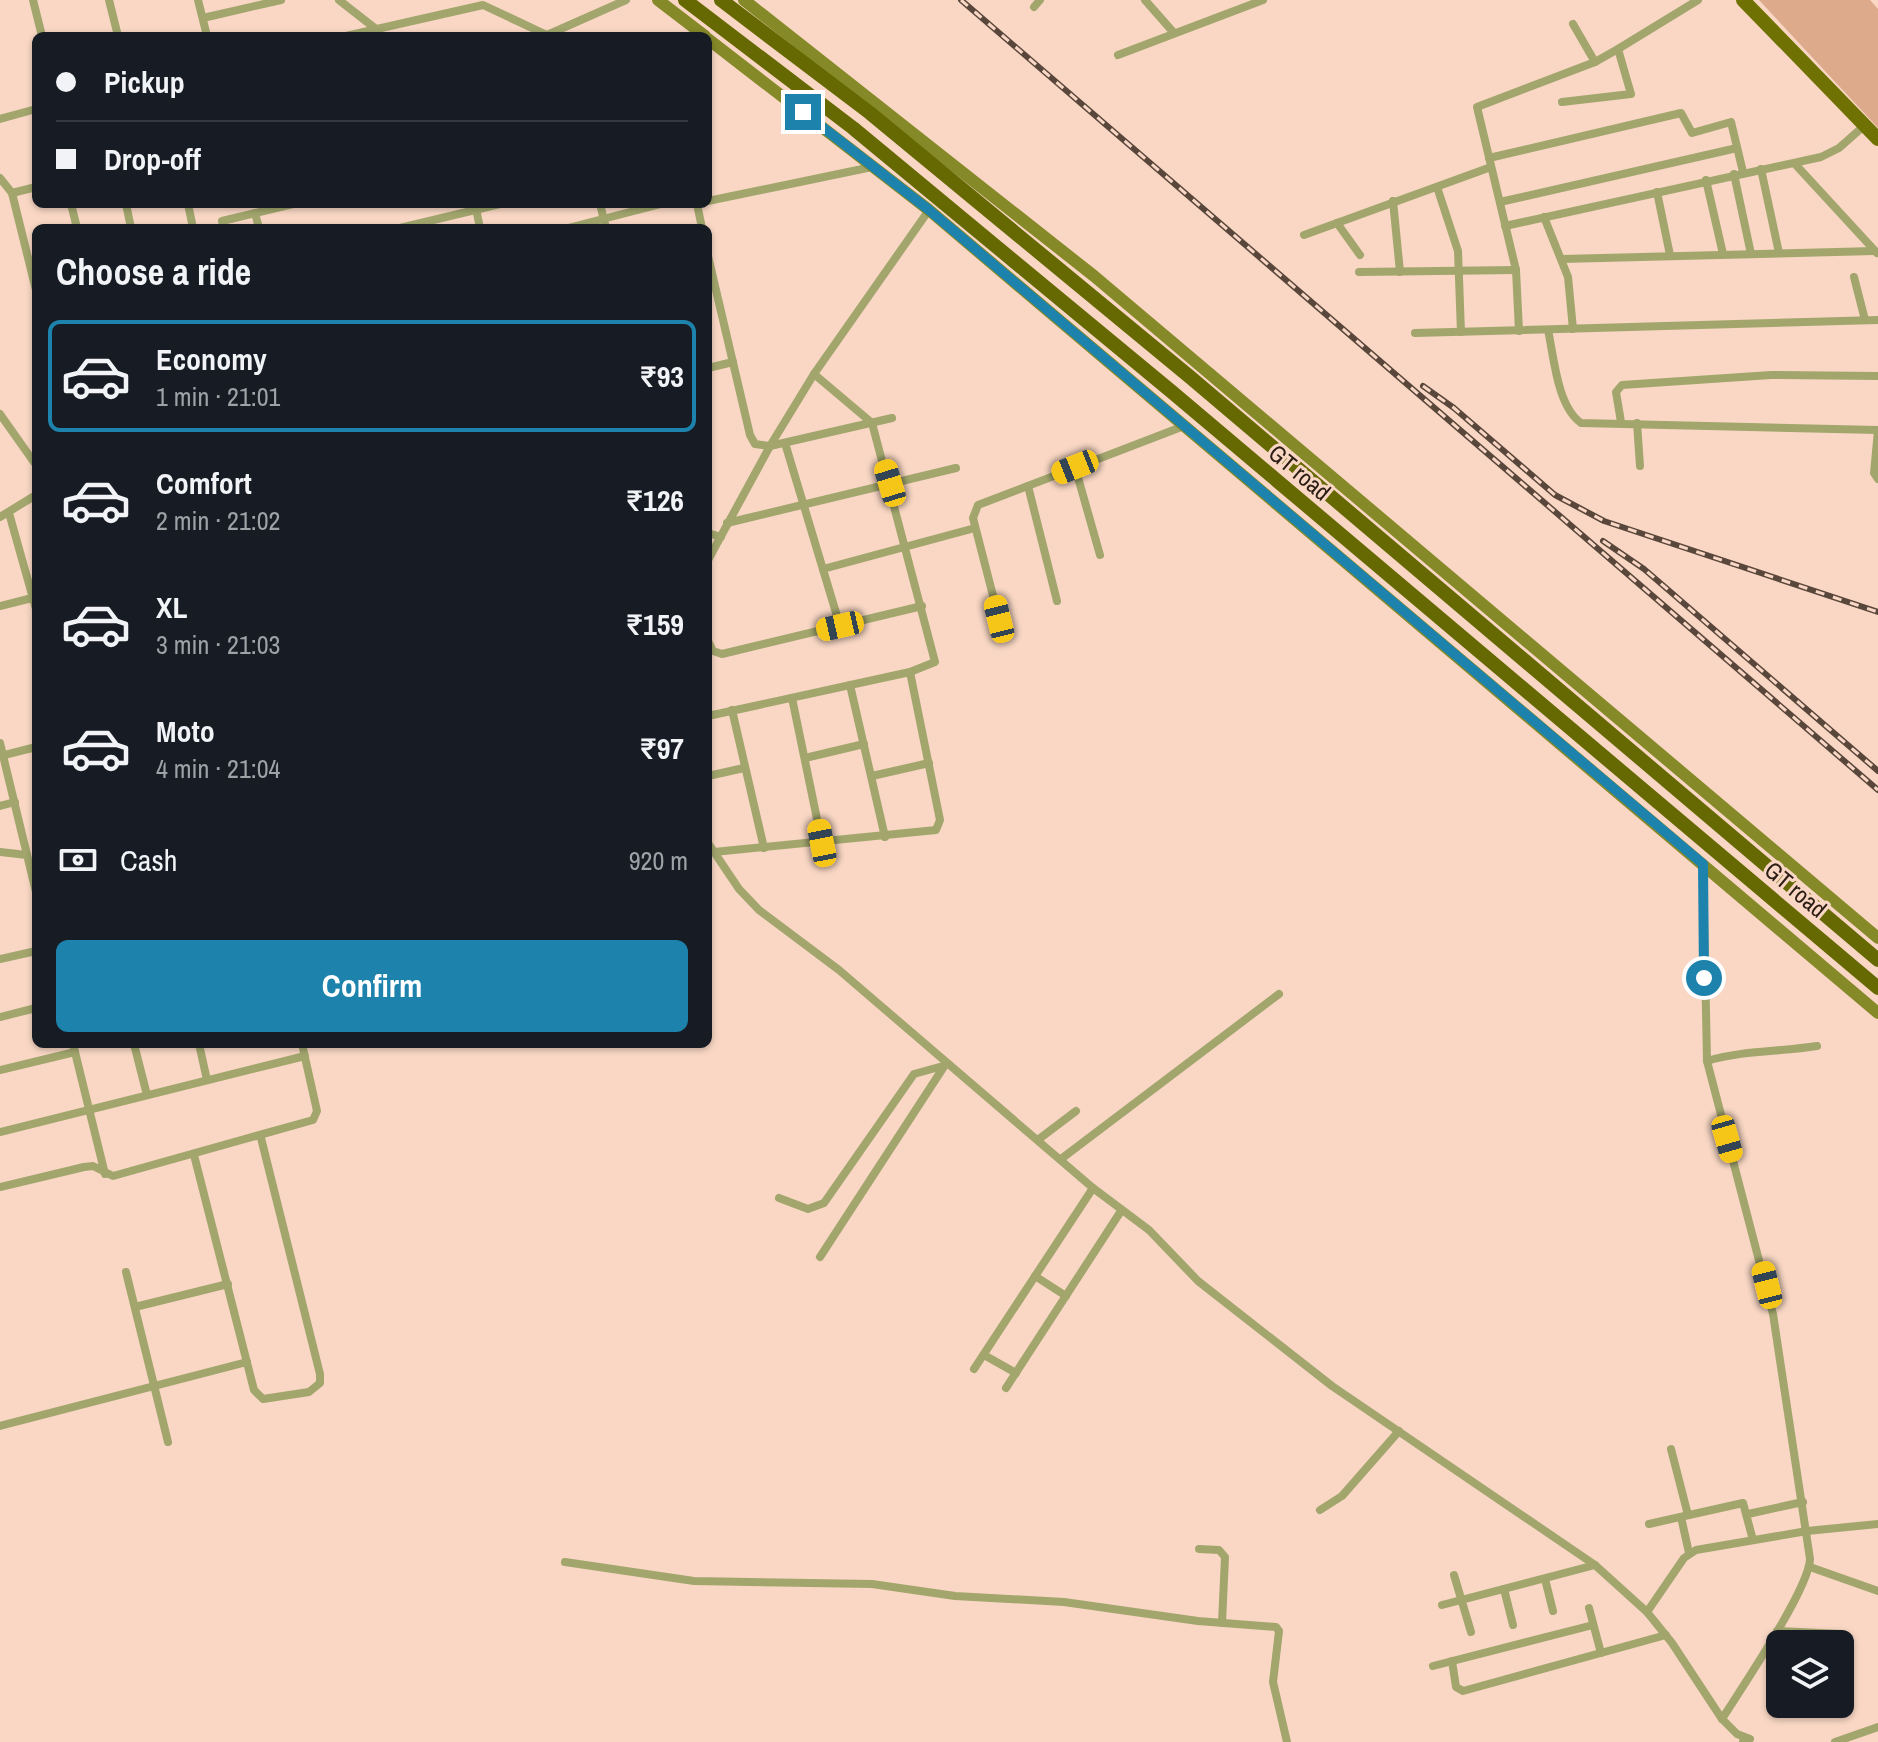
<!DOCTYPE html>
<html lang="en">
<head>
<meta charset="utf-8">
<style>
	body { margin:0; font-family:"Archivo Narrow",sans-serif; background:#20242c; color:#f1f3f6; height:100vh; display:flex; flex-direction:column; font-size:30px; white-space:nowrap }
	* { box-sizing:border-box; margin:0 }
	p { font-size:26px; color:#9ea1a6 }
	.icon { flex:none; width:44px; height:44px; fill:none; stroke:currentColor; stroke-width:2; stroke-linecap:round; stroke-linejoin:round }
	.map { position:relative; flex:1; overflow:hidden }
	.drawer { position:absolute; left:32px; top:224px; width:680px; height:824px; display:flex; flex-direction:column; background:#171b24; border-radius:12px; box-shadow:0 2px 6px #0004 }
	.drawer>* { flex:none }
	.top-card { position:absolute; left:32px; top:32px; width:680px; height:176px; border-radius:12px; box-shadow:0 2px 6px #0004; display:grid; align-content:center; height:176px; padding:0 24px; background:#171b24 }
	.controls { position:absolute; left:1766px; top:1630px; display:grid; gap:16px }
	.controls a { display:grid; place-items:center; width:88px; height:88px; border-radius:12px; background:#171b24; box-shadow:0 2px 6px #0004; font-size:40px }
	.end { position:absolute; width:36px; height:36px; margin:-18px; border:10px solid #1d83ad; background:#fff; box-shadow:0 0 0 4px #fff }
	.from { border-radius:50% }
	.car { position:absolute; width:24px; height:48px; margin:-24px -12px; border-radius:10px; box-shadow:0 0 6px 2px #0007; background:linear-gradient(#f5c518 24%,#345 0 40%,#f5c518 0 76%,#345 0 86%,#f5c518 0) }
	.top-card b { display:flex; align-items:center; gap:28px; height:76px; font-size:30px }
	.top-card b+b { border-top:2px solid #363941 }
	.top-card i { width:20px; height:20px; background:#f1f3f6 }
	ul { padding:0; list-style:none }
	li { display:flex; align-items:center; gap:24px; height:112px; margin:0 16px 12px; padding:0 8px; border:4px solid transparent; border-radius:12px }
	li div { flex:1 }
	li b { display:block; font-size:30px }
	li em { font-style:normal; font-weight:800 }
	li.current { border-color:#1d83ad }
	li>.icon { width:72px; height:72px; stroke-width:1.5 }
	h2 { padding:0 24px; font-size:36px; line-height:96px }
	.pay { display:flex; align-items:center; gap:20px; height:88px; padding:0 24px; font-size:30px }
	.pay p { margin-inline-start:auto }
	.action { display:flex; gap:16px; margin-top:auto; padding:16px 24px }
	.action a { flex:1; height:92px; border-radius:12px; background:#1d83ad; color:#fff; font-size:32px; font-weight:800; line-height:92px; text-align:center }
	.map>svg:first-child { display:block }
</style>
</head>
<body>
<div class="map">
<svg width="1878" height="1742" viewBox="0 0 1878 1742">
	<rect width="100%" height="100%" fill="#f9d7c4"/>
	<polygon fill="#ddaa8c" points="1759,0 1870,0 1878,9 1878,128"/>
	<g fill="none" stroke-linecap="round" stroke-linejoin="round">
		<g stroke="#a2a66d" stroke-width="8">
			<polyline points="33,0 42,36"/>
			<polyline points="109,0 118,36"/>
			<polyline points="198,0 207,36"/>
			<polyline points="339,0 376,29"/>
			<polyline points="1145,0 1174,33"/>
			<polyline points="1034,7 1040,0"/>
			<polyline points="203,18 281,0"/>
			<polyline points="1573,24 1595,62"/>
			<polyline points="346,36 483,5 547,35 626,0"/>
			<polyline points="1118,55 1263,0"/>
			<polyline points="1562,102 1631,94 1618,49 1698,0"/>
			<polyline points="0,119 36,109"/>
			<polyline points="1489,158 1681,113 1692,133 1731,122 1743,172"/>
			<polyline points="1795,164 1877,253"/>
			<polyline points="1761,169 1779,253"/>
			<polyline points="1734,174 1751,254"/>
			<polyline points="0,178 12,193 36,290"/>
			<polyline points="1706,180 1723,254"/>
			<polyline points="1437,187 1458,251 1461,332"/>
			<polyline points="1657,192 1670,255"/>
			<polyline points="12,193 36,187"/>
			<polyline points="708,201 872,167"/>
			<polyline points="1393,201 1400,272"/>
			<polyline points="1500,202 1737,148"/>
			<polyline points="71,204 77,228"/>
			<polyline points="126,204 131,228"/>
			<polyline points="188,204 193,228"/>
			<polyline points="475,204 480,228"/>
			<polyline points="600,204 606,228"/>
			<polyline points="697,204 702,228"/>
			<polyline points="255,213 259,228"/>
			<polyline points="1544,217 1568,277 1573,329"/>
			<polyline points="1337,223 1360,255"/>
			<polyline points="1505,226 1821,157 1839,148 1865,125"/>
			<polyline points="224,228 222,221 293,204"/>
			<polyline points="400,228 500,204"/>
			<polyline points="568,228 661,204"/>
			<polyline points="1304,235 1491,167"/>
			<polyline points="708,256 750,435 755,444 770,446 892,418"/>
			<polyline points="1562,259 1874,251"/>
			<polyline points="1359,272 1516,270"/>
			<polyline points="1854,277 1865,320"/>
			<path d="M1548,330C1554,357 1557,406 1581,423L1878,430"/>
			<polyline points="1519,331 1516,270 1477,107 1595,62 1618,49"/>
			<polyline points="1415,333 1878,320"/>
			<polyline points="708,368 733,362"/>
			<polyline points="0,414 36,465"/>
			<polyline points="1621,422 1616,392 1622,385 1771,375 1878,376"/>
			<polyline points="1637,423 1640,466"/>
			<polyline points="1878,430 1874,473 1878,479"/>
			<polyline points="785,443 840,626"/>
			<polyline points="1075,467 1100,555"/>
			<polyline points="1028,486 1057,601"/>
			<polyline points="9,513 36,609"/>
			<polyline points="0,517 36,495"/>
			<polyline points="727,523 956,468"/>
			<polyline points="708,533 721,537"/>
			<polyline points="708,560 770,446 814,374 929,210"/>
			<polyline points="823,569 975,528"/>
			<polyline points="0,606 36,597"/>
			<polyline points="999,619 973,518 978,505 1184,426"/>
			<polyline points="708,641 713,651 722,654 922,606"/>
			<polyline points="850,685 885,837"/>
			<polyline points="792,698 822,843"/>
			<polyline points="732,710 764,848"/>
			<polyline points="708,716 910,672 935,662 872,423 814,374"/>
			<polyline points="0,743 36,892"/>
			<polyline points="0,756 36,747"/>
			<polyline points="805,758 864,744"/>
			<polyline points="708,776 744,768"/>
			<polyline points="872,776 929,763"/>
			<polyline points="0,806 15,802"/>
			<polyline points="708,843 739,889 759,910 839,970 1093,1188 1149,1230 1198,1281 1332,1386 1595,1565 1647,1612 1672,1643 1722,1719 1737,1734 1750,1739 1743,1742"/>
			<polyline points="0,852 27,855"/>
			<polyline points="714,852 936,830 940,820 910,672"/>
			<path d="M1703,864L1707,1061L1773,1314L1810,1559C1809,1589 1741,1689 1722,1719"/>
			<polyline points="0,959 36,951"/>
			<polyline points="0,1017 36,1008"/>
			<polyline points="73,1044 105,1174"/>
			<polyline points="134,1044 147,1095"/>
			<polyline points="199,1044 207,1080"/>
			<path d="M1707,1061C1744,1050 1780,1052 1817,1046"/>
			<polyline points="0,1070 75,1052"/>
			<polyline points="0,1132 305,1056"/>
			<polyline points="1039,1139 1076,1111"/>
			<polyline points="194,1155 254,1390 263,1399 309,1392 320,1383 320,1374 261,1138"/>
			<polyline points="1061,1159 1279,994"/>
			<polyline points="0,1187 84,1167 93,1166 113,1176 313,1120 317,1111 302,1044"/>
			<polyline points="779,1198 808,1209 824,1203 914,1074 943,1066"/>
			<polyline points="820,1257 945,1065"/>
			<polyline points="126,1272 168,1442"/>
			<polyline points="1035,1276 1066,1296"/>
			<polyline points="135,1307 228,1284"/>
			<polyline points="984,1355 1016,1373"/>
			<polyline points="974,1369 1093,1188"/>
			<polyline points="1006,1388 1121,1211"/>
			<polyline points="0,1426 247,1362"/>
			<polyline points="1671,1449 1688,1515"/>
			<polyline points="1320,1510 1342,1496 1399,1431"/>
			<polyline points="1748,1514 1803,1502"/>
			<polyline points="1681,1517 1689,1553"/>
			<polyline points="1649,1524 1743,1503 1753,1540"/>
			<polyline points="1199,1549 1219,1550 1225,1557 1222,1623"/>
			<polyline points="565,1562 694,1581 872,1584 955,1596 1064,1602 1198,1621 1276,1627 1279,1631 1273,1682 1287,1742"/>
			<polyline points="1810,1567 1878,1591"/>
			<polyline points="1454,1575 1471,1632"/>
			<polyline points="1545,1579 1553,1611"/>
			<polyline points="1504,1589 1513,1625"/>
			<polyline points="1442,1605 1595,1565"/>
			<polyline points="1589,1608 1601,1653"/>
			<polyline points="1647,1612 1684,1558 1696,1550 1807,1531 1878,1524"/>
			<polyline points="1777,1631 1841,1634 1844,1675"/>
			<polyline points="1452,1661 1456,1687 1463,1691 1666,1635"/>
			<polyline points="1433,1666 1593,1625"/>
			<polyline points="1835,1742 1878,1727"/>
		</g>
		<g stroke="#858928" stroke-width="12">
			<polyline points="658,0 705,36"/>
			<polyline points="744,0 1094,276 1878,938"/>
			<polyline points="708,39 929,210 1878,1013"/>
		</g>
		<polyline stroke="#6f7202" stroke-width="14" points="1743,0 1878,139"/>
		<g stroke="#666801" stroke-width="14">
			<polyline points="685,0 853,128 1172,392 1878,988"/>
			<polyline points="721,0 870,113 1190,377 1878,960"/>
		</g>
		<g stroke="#5a473b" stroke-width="6">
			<g id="rail">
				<polyline points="961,0 1878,790"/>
				<polyline points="1423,386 1454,408 1555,495 1604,521 1878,612"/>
				<polyline points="1603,541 1644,569 1878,771"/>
			</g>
		</g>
		<use href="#rail" stroke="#f9d7c4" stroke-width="3" stroke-dasharray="9" stroke-linecap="butt"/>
	</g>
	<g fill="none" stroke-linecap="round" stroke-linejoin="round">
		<polyline stroke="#1d83ad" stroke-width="10" points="803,112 929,210 1703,864 1704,978"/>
	</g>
	<g text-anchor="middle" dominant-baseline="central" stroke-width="6" stroke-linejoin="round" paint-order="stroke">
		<g font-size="24" fill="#2c1d14" stroke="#f9d7c4">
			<text transform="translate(1300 472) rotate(40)">GT road</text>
			<text transform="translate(1796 889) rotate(40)">GT road</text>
		</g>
	</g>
</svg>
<div class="controls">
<a><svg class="icon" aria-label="layers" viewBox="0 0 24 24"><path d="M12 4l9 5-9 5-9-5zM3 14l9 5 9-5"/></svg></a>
</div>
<i class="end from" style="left:1704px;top:978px"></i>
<i class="end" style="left:803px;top:112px"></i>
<i class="car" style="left:1075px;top:467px;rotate:248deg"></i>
<i class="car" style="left:890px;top:483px;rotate:343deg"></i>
<i class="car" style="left:999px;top:619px;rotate:346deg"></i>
<i class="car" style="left:840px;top:626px;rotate:257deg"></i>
<i class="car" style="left:822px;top:843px;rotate:349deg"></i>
<i class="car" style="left:1727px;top:1139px;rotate:164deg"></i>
<i class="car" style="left:1767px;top:1285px;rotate:346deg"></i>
<div class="top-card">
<b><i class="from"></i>Pickup</b>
<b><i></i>Drop-off</b>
</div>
<section class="drawer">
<h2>Choose a ride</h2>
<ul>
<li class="current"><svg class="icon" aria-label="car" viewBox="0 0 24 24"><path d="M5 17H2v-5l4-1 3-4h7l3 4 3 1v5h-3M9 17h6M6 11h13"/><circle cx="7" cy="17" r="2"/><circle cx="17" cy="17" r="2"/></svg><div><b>Economy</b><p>1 min · 21:01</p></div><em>₹93</em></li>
<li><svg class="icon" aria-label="car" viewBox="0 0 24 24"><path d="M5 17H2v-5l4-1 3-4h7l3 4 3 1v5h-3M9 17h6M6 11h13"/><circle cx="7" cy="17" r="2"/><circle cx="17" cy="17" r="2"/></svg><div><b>Comfort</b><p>2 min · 21:02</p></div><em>₹126</em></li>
<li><svg class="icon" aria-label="car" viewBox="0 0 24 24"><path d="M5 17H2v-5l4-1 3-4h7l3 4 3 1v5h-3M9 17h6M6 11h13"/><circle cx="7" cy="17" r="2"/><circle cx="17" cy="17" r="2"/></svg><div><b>XL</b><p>3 min · 21:03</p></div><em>₹159</em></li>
<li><svg class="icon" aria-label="car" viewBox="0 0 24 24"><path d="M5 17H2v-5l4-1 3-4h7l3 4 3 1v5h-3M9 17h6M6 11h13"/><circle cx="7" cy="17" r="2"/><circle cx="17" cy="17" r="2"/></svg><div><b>Moto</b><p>4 min · 21:04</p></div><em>₹97</em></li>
</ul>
<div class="pay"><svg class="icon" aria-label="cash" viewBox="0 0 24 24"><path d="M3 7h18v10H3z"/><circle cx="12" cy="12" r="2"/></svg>Cash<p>920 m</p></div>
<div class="action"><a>Confirm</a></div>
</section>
</div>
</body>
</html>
